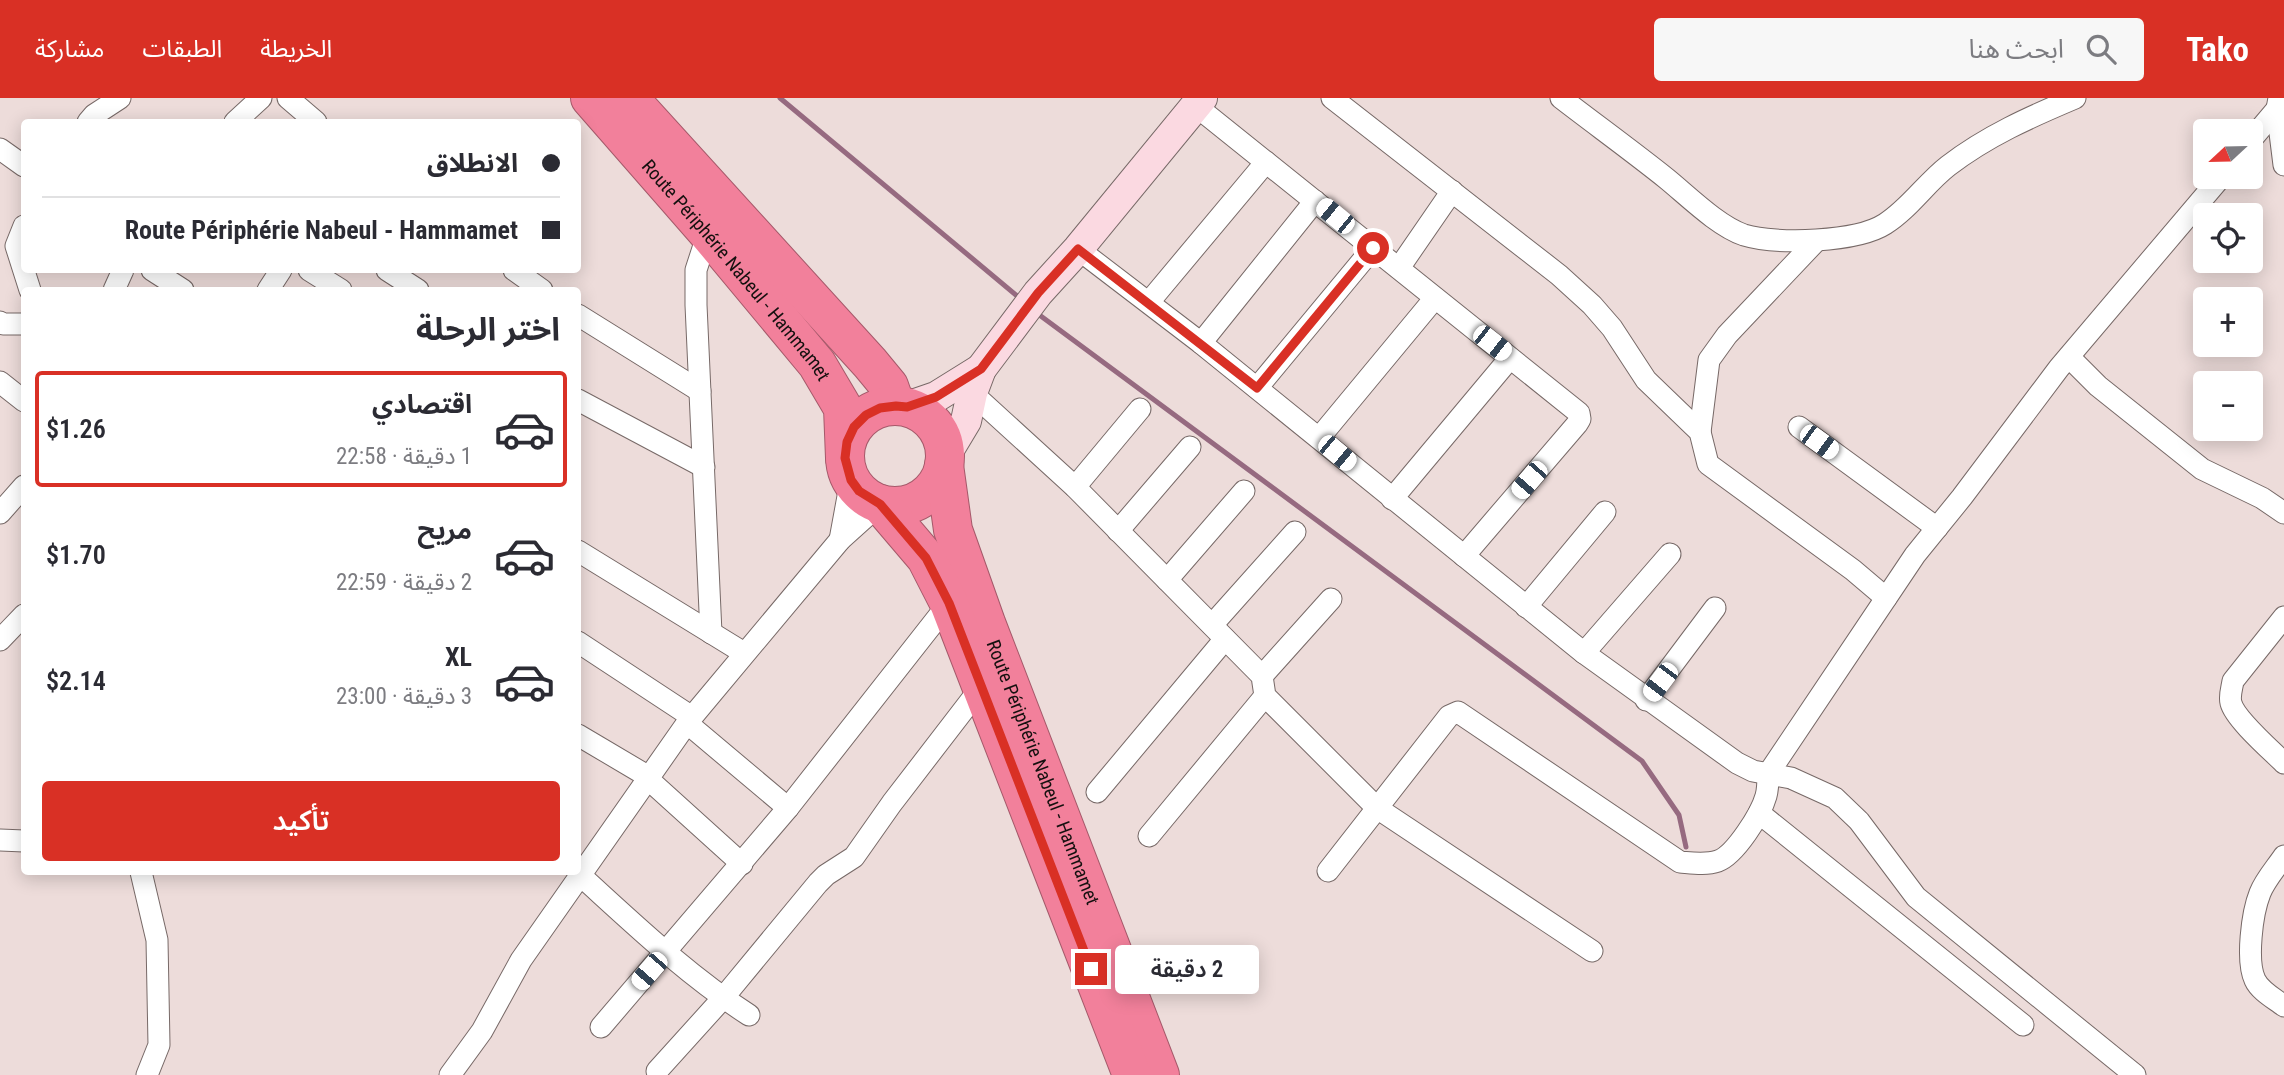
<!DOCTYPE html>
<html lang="ar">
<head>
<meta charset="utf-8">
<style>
	body { margin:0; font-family:"Roboto Condensed","Noto Sans Arabic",sans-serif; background:#f7f7f7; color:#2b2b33; direction:rtl; height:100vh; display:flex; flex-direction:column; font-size:26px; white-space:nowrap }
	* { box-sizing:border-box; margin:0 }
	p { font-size:23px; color:#7c7c81 }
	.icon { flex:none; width:38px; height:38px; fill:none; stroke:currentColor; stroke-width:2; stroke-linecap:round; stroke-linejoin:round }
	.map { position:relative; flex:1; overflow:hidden; direction:ltr }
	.sheet { position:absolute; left:21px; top:189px; width:560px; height:588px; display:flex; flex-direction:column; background:#fff; border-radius:7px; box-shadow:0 4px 18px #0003; direction:rtl }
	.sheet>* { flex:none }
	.guide { position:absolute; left:21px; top:21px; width:560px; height:154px; border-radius:7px; box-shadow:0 4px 18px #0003; direction:rtl; display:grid; align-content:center; height:154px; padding:0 21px; background:#fff }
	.needle { width:46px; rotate:248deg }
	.tools { position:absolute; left:2193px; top:21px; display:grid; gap:14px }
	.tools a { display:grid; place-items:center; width:70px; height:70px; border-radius:7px; background:#fff; box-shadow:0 4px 18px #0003; font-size:35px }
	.end { position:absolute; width:32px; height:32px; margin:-16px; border:9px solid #d93025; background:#fff; box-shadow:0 0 0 4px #fff }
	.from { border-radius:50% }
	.bubble { position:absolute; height:49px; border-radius:7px; background:#fff; box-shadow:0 4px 18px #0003; font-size:23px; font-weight:600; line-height:49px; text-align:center; direction:rtl }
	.car { position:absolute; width:21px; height:42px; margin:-21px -10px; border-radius:9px; box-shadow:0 0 5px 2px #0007; background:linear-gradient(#fff 24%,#345 0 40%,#fff 0 76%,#345 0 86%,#fff 0) }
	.guide b { display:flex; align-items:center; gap:24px; height:66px; font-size:26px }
	.guide b+b { border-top:2px solid #e1e1e2 }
	.guide i { width:18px; height:18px; background:#2b2b33 }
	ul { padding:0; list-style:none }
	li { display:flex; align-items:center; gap:21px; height:116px; margin:0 14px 10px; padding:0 7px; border:4px solid transparent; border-radius:7px }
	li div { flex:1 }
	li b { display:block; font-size:26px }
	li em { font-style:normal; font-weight:600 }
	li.on { border-color:#d93025 }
	li>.icon { width:63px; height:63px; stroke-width:1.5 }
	h2 { padding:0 21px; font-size:32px; line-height:84px }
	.button { display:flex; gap:14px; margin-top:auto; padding:14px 21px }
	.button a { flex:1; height:80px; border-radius:7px; background:#d93025; color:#fff; font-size:28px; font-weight:600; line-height:80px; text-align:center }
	header { display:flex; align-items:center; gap:42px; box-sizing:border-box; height:98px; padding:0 35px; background:#d93025; color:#fff }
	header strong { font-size:33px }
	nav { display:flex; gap:38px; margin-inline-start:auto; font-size:24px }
	.search { width:490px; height:63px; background:#f7f7f7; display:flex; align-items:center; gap:18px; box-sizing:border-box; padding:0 24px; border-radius:7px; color:#7c7c81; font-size:26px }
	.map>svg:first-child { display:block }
</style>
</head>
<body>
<header>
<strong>Tako</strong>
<div class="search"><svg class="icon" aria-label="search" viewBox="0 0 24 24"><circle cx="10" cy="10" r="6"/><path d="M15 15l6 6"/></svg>ابحث هنا</div>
<nav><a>الخريطة</a><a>الطبقات</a><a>مشاركة</a></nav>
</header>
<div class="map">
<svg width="2284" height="977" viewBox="0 0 2284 977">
	<rect width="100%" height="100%" fill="#eddcda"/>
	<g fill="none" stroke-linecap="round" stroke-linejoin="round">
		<g stroke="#966a80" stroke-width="5">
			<polyline points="780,0 1022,202"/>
			<polyline points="1034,213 1642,663 1679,717 1686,749"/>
		</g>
		<g stroke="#776967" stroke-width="23">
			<g id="street">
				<polyline points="288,0 316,24"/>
				<polyline points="1332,0 1559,177 1592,207 1612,230 1646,282 1700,334 1708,366 1853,472 1886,500"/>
				<path d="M1561,0C1596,27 1632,53 1667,81C1689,99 1718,128 1744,137C1777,147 1857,144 1885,126C1909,111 1926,85 1948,68C1987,38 2030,19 2075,0"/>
				<polyline points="2279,0 2277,11 2284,67"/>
				<polyline points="1196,8 1579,315 1580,321 1577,326 1464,458"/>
				<polyline points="88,24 94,17 120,0"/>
				<polyline points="235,24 261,0"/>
				<polyline points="2250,43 2277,11"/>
				<polyline points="0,51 24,68"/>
				<polyline points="24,128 16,148 30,192"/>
				<polyline points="708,135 696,172 696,207 711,535"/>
				<polyline points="1078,151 1201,245 1584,555 1737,665 1753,673 1791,680 1835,700 1859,723 1916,799 2135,977"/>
				<polyline points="1399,170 1452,93"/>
				<polyline points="152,172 183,192"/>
				<polyline points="309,172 341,192"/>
				<polyline points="387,172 418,192"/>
				<polyline points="514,172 542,192"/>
				<polyline points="114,192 123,172"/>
				<polyline points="268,192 281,172"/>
				<polyline points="1149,204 1266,64"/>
				<polyline points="578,217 700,293"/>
				<polyline points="0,224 3,226 24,226"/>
				<polyline points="1201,245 1315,103"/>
				<polyline points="2069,259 2098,288 2202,371 2262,400 2284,415"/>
				<polyline points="0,284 24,303"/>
				<polyline points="1257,290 1373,150"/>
				<polyline points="972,295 1075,389 1262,578 1265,598 1377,710 1592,853"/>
				<polyline points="578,302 704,369"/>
				<polyline points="1799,329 1937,430"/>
				<polyline points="1700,334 1709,262 1727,237 1816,143"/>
				<polyline points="1319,340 1435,200"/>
				<polyline points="1075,389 1140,311"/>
				<polyline points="1392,401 1510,260"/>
				<polyline points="0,415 24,388"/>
				<polyline points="1118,433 1190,349"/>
				<polyline points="840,442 851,382"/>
				<polyline points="578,453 744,555"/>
				<polyline points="1167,482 1244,393"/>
				<polyline points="1526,509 1605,414"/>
				<path d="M2284,519L2233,583C2232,590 2229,598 2231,605C2235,621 2272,653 2284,665"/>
				<polyline points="1212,527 1295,434"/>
				<polyline points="0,542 24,517"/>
				<polyline points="578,544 692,619"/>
				<polyline points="1584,555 1670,456"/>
				<polyline points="1262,578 1331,501"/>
				<polyline points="1646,602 1715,510"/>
				<polyline points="687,625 788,710"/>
				<polyline points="578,637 649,679"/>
				<polyline points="648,681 742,766"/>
				<polyline points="1097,694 1225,541"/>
				<polyline points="1759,715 2023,927"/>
				<polyline points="1149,738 1265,598"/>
				<polyline points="0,742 24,743"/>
				<path d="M2284,758C2276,770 2265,782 2260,795C2252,815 2246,863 2255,882C2260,893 2275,901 2284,908"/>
				<path d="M1328,773L1449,618L1458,614L1680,764C1693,765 1706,767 1718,763C1735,757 1761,716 1766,698C1768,691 1768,683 1768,676L1915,457L1962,399L2059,270L2221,79"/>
				<polyline points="141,774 157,842 159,947 147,977"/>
				<path d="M580,777C634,826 687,877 749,917"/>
				<polyline points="601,929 788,710 949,505"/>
				<polyline points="657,973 723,900 818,785 826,777 854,759 892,705 982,588"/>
				<polyline points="450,977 482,933 521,862 687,625 840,442 880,406"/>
			</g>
		</g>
		<g stroke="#776967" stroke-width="32">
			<g id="secondary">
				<polyline points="907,309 936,299 981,271"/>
				<polyline points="945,358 966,323 972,295 981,271 1038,195 1078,151 1202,0"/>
			</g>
		</g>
		<g stroke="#a5596a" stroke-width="40">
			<g id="highway">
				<path id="s1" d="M590,0L708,135L817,266L843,310L845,360"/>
				<polyline points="629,0 870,265 889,288 896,308"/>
				<circle cx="895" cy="358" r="50"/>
				<path id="s2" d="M944,367L953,432L986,525L1160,977"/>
				<polyline points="880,406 926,460 949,505 1132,977"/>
			</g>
		</g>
		<use href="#street" stroke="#fff" stroke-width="21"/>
		<use href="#secondary" stroke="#fbd9e1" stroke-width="30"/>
		<use href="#highway" stroke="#f2809b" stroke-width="38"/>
	</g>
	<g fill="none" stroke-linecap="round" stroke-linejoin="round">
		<polyline stroke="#d93025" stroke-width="9" points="1091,871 949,505 926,460 880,406 859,393 851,382 845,360 847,344 854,329 866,317 880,310 896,308 907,309 936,299 981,271 1038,195 1078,151 1257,290 1373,150"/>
	</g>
	<g text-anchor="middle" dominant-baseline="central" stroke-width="5" stroke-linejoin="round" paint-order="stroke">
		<g font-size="19" fill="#15100f" stroke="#fae9e8">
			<text stroke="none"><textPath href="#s1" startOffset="226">Route Périphérie Nabeul - Hammamet</textPath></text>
			<text stroke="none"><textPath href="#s2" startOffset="324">Route Périphérie Nabeul - Hammamet</textPath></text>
		</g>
	</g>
</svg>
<div class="tools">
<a><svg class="needle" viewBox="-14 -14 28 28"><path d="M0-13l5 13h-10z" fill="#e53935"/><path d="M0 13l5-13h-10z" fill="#7c7c81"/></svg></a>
<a><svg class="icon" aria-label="locate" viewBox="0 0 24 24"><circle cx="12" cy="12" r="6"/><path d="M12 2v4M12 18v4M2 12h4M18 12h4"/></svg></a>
<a>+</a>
<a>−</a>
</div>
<i class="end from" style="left:1373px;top:150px"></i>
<i class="end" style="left:1091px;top:871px"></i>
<div class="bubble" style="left:1115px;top:847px;width:144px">2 دقيقة</div>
<i class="car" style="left:1335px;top:118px;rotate:309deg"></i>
<i class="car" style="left:1492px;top:245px;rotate:128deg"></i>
<i class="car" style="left:1819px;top:344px;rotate:126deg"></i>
<i class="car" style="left:1337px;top:355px;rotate:130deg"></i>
<i class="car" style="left:1529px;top:382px;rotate:221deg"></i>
<i class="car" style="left:1660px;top:584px;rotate:217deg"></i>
<i class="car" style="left:649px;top:873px;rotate:221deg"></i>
<div class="guide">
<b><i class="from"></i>الانطلاق</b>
<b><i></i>Route Périphérie Nabeul - Hammamet</b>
</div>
<section class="sheet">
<h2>اختر الرحلة</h2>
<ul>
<li class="on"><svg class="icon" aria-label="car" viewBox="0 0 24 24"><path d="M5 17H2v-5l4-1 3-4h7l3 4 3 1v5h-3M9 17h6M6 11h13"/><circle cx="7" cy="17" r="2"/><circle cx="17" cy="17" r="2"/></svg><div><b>اقتصادي</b><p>1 دقيقة · 22:58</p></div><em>$1.26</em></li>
<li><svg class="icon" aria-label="car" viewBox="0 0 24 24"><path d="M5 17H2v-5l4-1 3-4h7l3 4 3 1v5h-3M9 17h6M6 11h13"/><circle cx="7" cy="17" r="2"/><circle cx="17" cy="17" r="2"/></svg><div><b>مريح</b><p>2 دقيقة · 22:59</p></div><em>$1.70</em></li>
<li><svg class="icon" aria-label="car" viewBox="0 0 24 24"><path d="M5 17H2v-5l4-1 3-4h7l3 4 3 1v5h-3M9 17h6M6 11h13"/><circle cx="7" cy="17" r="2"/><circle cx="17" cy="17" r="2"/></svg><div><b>XL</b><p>3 دقيقة · 23:00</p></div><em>$2.14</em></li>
</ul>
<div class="button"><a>تأكيد</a></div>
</section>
</div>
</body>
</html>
